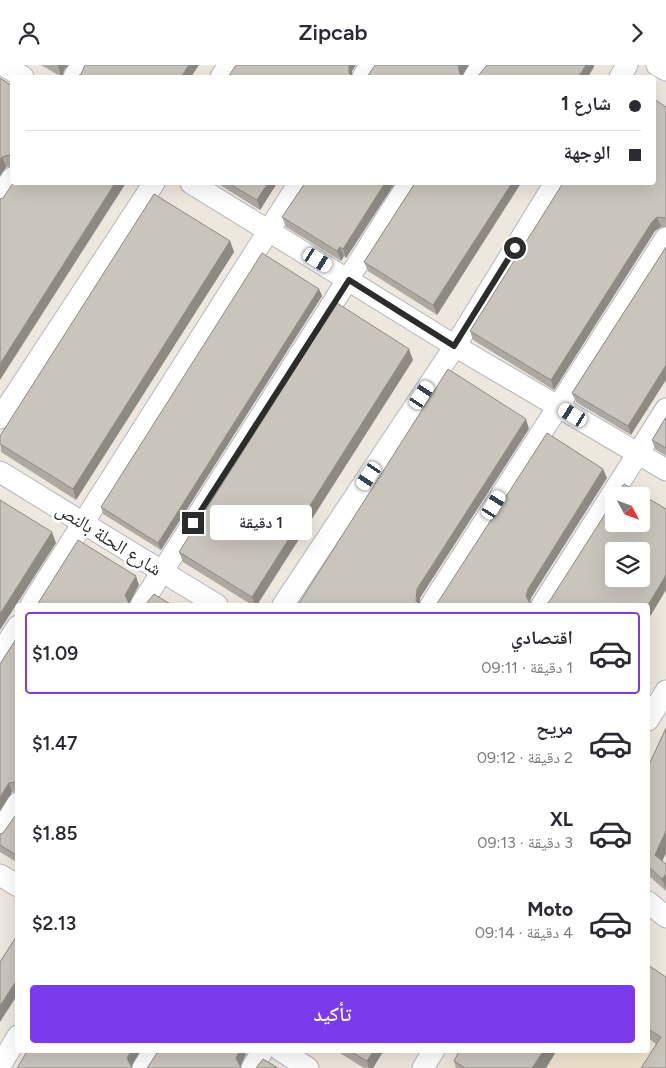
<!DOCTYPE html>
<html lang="ar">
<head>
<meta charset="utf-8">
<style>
	body { margin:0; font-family:Figtree,"Noto Naskh Arabic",sans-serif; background:#f2f2f3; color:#2b2b33; direction:rtl; height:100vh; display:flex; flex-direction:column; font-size:19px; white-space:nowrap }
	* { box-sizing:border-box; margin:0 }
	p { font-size:16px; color:#7c7c81 }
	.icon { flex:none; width:28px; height:28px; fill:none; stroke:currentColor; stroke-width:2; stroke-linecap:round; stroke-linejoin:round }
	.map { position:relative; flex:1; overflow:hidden; direction:ltr }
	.drawer { position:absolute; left:15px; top:538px; width:635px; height:450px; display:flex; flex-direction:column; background:#fff; border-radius:5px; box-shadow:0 5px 20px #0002; direction:rtl }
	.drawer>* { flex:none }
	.top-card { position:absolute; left:10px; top:10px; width:646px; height:110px; border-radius:5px; box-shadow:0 5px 20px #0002; direction:rtl; display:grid; align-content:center; height:110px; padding:0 15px; background:#fff }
	.needle { width:32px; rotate:131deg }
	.tools { position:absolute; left:605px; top:422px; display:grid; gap:10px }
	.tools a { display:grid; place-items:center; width:45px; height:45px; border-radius:5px; background:#fff; box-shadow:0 5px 20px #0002; font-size:25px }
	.end { position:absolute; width:22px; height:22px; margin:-11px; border:6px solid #2c2c2c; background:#fff; box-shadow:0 0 0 2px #fff }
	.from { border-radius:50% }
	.bubble { position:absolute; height:35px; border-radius:5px; background:#fff; box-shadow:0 5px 20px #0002; font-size:16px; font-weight:600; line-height:35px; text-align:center; direction:rtl }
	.car { position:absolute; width:15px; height:30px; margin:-15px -8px; border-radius:6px; box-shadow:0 0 4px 1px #0007; background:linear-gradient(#fff 24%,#345 0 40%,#fff 0 76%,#345 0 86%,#fff 0) }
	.top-card b { display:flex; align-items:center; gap:18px; height:48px; font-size:19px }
	.top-card b+b { border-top:1px solid #e1e1e2 }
	.top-card i { width:12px; height:12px; background:#2b2b33 }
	ul { padding:9px 0 0; list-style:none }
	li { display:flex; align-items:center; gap:15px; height:82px; margin:0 10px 8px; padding:0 5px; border:2px solid transparent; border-radius:5px }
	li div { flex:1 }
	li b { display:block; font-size:19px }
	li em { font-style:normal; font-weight:600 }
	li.current { border-color:#7c3aed }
	li>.icon { width:45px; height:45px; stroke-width:1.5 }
	.button { display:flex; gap:10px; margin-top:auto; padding:10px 15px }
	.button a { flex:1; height:58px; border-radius:5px; background:#7c3aed; color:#fff; font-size:20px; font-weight:600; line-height:58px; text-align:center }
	header { display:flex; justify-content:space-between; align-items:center; height:65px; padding:0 15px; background:#fff; font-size:22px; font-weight:600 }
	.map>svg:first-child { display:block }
</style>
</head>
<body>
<header><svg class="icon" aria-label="forward" viewBox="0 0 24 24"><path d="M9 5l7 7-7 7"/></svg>Zipcab<svg class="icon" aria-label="person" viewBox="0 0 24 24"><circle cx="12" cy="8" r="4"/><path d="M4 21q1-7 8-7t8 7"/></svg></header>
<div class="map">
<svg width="666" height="1003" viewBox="0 0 666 1003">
	<rect width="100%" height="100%" fill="#eee7de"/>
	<polygon fill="#f0e4cd" points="648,906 666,1003 446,1003 457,985 648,985"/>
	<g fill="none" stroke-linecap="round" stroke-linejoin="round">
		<g stroke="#b2b5c0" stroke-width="23">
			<g id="minor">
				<polyline points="3,0 23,12"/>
				<polyline points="657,0 666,5"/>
				<polyline points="74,12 82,0"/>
				<polyline points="221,12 229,0"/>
				<polyline points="363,12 370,0"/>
				<polyline points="474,12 482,0"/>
				<polyline points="620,12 627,0"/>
				<polyline points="191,118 455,281 666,405"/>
				<polyline points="0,133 12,113"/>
				<polyline points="0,353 154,118"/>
				<polyline points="0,407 217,540"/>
				<polyline points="31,540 299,118"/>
				<polyline points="141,540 409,118"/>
				<polyline points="283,540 455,281 555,118"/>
				<polyline points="431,540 666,173"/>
				<polyline points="542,540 666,344"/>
				<polyline points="0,589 18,561"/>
				<polyline points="648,655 666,626"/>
				<polyline points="0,766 18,738"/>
				<polyline points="0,810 18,821"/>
				<polyline points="648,837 666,852"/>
				<polyline points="280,985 308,1003"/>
				<polyline points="0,1001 18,971"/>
				<polyline points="143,1003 154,985"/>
				<polyline points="252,1003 263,985"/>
				<polyline points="423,1003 434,985"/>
			</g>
		</g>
		<use href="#minor" stroke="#fff" stroke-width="21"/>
	</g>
	<g fill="#ada9a2">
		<polygon points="41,0 68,0 64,5 62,12"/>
		<polygon points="0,13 12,21 12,101 6,102 0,111"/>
		<polygon points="666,42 666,162 661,162 655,166 554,325 473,275 470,266"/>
		<polygon points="217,118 277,118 260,145"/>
		<polygon points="395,118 346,193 344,191 341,196 286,162 282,152"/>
		<polygon points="415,118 521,118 437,250 368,206 364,197"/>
		<polygon points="230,176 234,187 76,435 1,387 0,371"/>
		<polygon points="666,182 631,370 576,337 572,328"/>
		<polygon points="319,224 322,231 161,485 103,449 101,442"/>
		<polygon points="413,295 257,540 252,540 183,497 179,487"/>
		<polygon points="666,352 666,391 655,384 652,375"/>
		<polygon points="18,571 18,726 12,727 0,746 0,599"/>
		<polygon points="666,663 666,788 662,796 666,799 666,826 648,810 648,702"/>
		<polygon points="18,747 18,798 0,787 0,769 3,768"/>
		<polygon points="648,900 666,1003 656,979 648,973"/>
		<polygon points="335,985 384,985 373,1003 364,1003"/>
		<polygon points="460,985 557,985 546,1003 456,1003 454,996"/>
	</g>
	<g fill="#8d8a84">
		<polygon points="59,0 68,0 64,5 62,12 58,2"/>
		<polygon points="189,0 199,0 191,12 181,12"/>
		<polygon points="349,0 356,0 352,6 352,12 349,8"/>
		<polygon points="459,0 469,0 462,11 460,9 458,1"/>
		<polygon points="586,0 594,0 594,2 588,12 578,12"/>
		<polygon points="2,92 6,102 0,111 0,95"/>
		<polygon points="115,118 126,118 0,315 0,299"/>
		<polygon points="268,118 277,118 260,145 257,135"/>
		<polygon points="385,118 395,118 346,193 343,184"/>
		<polygon points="512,118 521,118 437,250 433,240"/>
		<polygon points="657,152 661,162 655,166 554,325 551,315 652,157"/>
		<polygon points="230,176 234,187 76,435 73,424"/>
		<polygon points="340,182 344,191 341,196 337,186"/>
		<polygon points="319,224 322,231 161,485 158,478"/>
		<polygon points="409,284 413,295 257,540 255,540 252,532"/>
		<polygon points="666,300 666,315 631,370 628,361"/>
		<polygon points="526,354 529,364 420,533 420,540 416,536 417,524"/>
		<polygon points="603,404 607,413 531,533 530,540 526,531 528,524"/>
		<polygon points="52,467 56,478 0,565 0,549"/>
		<polygon points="666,510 666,525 648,555 648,540"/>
		<polygon points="136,511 139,520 129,539 125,530"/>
		<polygon points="9,718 12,727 0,746 0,732"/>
		<polygon points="666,766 666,788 659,803 655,790"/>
		<polygon points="666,809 666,824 662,814"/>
		<polygon points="18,913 18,929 0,957 0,941"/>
		<polygon points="132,985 141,985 131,1002 127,993"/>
		<polygon points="240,985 244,985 246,989 240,1002 236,993"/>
		<polygon points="374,985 384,985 373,1003 369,1003 367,996"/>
		<polygon points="544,985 557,985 546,1003 532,1003"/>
	</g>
	<g fill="#c9c5bc" stroke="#8d8a84" fill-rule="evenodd">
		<polygon points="85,0 189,0 181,12 76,12 81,9"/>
		<polygon points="236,0 349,0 349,8 353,12 228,12"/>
		<polygon points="375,0 459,0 458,1 460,9 463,12 367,12"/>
		<polygon points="487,0 586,0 578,12 477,12"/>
		<polygon points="0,13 12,21 12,92 9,90 2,92 0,95"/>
		<polygon points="654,34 666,42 666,153 657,152 652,157 551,315 470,266 563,118 654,118"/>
		<polygon points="13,118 115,118 0,299 0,134 3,133"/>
		<polygon points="228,118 268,118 257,135"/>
		<polygon points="305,118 385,118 343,184 340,182 337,186 282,152"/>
		<polygon points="415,118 512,118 433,240 364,197"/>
		<polygon points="154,129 230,176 73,424 0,379 0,371"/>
		<polygon points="666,182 666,300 628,361 572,328"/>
		<polygon points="262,188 319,224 158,478 101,442"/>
		<polygon points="337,238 409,284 252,532 179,487"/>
		<polygon points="448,304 526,354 417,524 416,536 420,540 298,540"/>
		<polygon points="666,352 666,383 652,375"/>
		<polygon points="547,368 603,404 528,524 526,531 531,540 520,540 518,539 517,540 435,540 438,537"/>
		<path d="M624,419L666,444V510L648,540H544L549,537L614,435V459H641V431H616ZM614,486H641V514H614Z"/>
		<polygon points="0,435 52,467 0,549"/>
		<polygon points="78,475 136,511 125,530 130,540 37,540"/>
		<polygon points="154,529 172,540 145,540"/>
		<polygon points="18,571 18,718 16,717 9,718 0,732 0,599"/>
		<polygon points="666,663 666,766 655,790 666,799 666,809 662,814 648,801 648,702"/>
		<polygon points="18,747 18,791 0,780 0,769 3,768"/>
		<polygon points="18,869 18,913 0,941 0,897"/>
		<polygon points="648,900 666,912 666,1003 641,1003 661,972 648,964"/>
		<polygon points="28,985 132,985 127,993 132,1003 17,1003"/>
		<polygon points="159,985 240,985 236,993 241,1003 147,1003"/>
		<polygon points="348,985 374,985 367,996"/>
		<polygon points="460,985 544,985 532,1003 465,1003 454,996"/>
		<polygon points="263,994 278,1003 256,1003"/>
	</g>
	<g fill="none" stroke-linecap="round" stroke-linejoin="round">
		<polyline stroke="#2c2c2c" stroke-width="6" points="193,458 349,215 454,281 515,183"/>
	</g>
	<g text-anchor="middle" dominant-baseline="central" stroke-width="5" stroke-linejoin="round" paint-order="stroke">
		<g font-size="19" fill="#2c2c2c" stroke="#fff">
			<text transform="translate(109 474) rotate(32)">شارع الحلة بالنص</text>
		</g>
	</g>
</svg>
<div class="tools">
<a><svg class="needle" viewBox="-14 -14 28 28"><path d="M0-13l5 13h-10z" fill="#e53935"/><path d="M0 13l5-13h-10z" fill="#7c7c81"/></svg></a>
<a><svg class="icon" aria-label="layers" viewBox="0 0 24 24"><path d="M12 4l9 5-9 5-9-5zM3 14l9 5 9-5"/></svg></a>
</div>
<i class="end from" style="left:515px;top:183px"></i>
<i class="end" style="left:193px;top:458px"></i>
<div class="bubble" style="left:210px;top:440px;width:102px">1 دقيقة</div>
<i class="car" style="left:318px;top:195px;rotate:122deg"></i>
<i class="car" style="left:422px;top:330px;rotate:34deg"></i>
<i class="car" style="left:573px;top:350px;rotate:301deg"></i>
<i class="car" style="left:369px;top:411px;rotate:214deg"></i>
<i class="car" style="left:494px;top:440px;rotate:32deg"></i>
<div class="top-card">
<b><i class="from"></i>شارع 1</b>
<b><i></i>الوجهة</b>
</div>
<section class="drawer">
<ul>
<li class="current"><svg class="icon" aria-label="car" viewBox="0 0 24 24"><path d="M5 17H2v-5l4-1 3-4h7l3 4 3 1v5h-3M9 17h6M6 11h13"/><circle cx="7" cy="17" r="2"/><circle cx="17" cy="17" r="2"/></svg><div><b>اقتصادي</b><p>1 دقيقة · 09:11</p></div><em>$1.09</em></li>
<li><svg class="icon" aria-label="car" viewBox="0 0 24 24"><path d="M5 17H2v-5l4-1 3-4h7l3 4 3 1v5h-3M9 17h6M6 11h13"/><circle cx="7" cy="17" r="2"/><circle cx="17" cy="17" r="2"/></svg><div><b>مريح</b><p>2 دقيقة · 09:12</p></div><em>$1.47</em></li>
<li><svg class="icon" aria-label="car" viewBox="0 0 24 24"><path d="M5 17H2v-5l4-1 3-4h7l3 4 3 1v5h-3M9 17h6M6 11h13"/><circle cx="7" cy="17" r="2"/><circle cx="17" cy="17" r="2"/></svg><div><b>XL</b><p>3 دقيقة · 09:13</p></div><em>$1.85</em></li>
<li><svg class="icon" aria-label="car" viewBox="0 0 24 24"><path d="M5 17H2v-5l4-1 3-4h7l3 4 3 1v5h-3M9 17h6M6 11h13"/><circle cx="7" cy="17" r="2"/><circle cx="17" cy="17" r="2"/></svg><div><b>Moto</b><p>4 دقيقة · 09:14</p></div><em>$2.13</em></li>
</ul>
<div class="button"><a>تأكيد</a></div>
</section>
</div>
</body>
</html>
